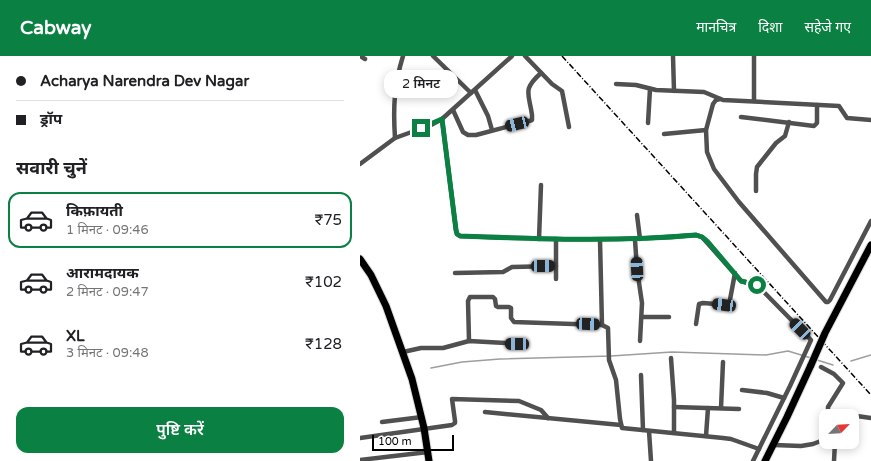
<!DOCTYPE html>
<html lang="hi">
<head>
<meta charset="utf-8">
<style>
	body { margin:0; font-family:"Varela Round","Noto Sans Devanagari",sans-serif; background:#f6f6f6; color:#202124; height:100vh; display:flex; flex-direction:column; font-size:15px; white-space:nowrap }
	* { box-sizing:border-box; margin:0 }
	p { font-size:13px; color:#757577 }
	.icon { flex:none; width:22px; height:22px; fill:none; stroke:currentColor; stroke-width:2; stroke-linecap:round; stroke-linejoin:round }
	.map { position:relative; flex:1; overflow:hidden }
	.panel { display:flex; flex-direction:column; background:#fff; width:360px }
	.panel>* { flex:none }
	.banner { display:grid; align-content:center; height:88px; padding:0 16px; background:#fff }
	.needle { width:26px; rotate:65deg }
	.buttons { position:absolute; left:459px; top:353px; display:grid; gap:8px }
	.buttons a { display:grid; place-items:center; width:40px; height:40px; border-radius:8px; background:#fff; box-shadow:0 2px 10px #0003; font-size:20px }
	.scale { position:absolute; left:12px; bottom:10px; width:82px; box-sizing:border-box; padding-left:4px; border:2px solid #000; border-top:0; font-size:11px; line-height:14px; white-space:nowrap; color:#000; -webkit-text-stroke:3px #fff; paint-order:stroke }
	.end { position:absolute; width:18px; height:18px; margin:-9px; border:5px solid #0b8043; background:#fff; box-shadow:0 0 0 2px #fff }
	.from { border-radius:50% }
	.bubble { position:absolute; height:28px; border-radius:12px; background:#fff; box-shadow:0 2px 10px #0003; font-size:13px; font-weight:600; line-height:28px; text-align:center }
	.car { position:absolute; width:12px; height:24px; margin:-12px -6px; border-radius:5px; box-shadow:0 0 3px 1px #0007; background:linear-gradient(#222 24%,#8ab4d8 0 40%,#222 0 76%,#8ab4d8 0 86%,#222 0) }
	.banner b { display:flex; align-items:center; gap:14px; height:38px; font-size:15px }
	.banner b+b { border-top:1px solid #e0e0e0 }
	.banner i { width:10px; height:10px; background:#202124 }
	ul { padding:0; list-style:none }
	li { display:flex; align-items:center; gap:12px; height:56px; margin:0 8px 6px; padding:0 8px; border:2px solid transparent; border-radius:12px }
	li div { flex:1 }
	li b { display:block; font-size:15px }
	li em { font-style:normal; font-weight:600 }
	li.active { border-color:#0b8043 }
	li>.icon { width:36px; height:36px; stroke-width:1.5 }
	h2 { padding:0 16px; font-size:18px; line-height:48px }
	.action { display:flex; gap:8px; margin-top:auto; padding:8px 16px }
	.action a { flex:1; height:46px; border-radius:12px; background:#0b8043; color:#fff; font-size:16px; font-weight:600; line-height:46px; text-align:center }
	header { display:flex; align-items:center; gap:24px; box-sizing:border-box; height:56px; padding:0 20px; background:#0b8043; color:#fff }
	header strong { font-size:19px }
	nav { display:flex; gap:22px; margin-inline-start:auto; font-size:14px }
	main { display:flex; flex:1; min-height:0 }
	.map>svg:first-child { display:block }
</style>
</head>
<body>
<header>
<strong>Cabway</strong>
<nav><a>मानचित्र</a><a>दिशा</a><a>सहेजे गए</a></nav>
</header>
<main>
<section class="panel">
<div class="banner">
<b><i class="from"></i>Acharya Narendra Dev Nagar</b>
<b><i></i>ड्रॉप</b>
</div>
<h2>सवारी चुनें</h2>
<ul>
<li class="active"><svg class="icon" aria-label="car" viewBox="0 0 24 24"><path d="M5 17H2v-5l4-1 3-4h7l3 4 3 1v5h-3M9 17h6M6 11h13"/><circle cx="7" cy="17" r="2"/><circle cx="17" cy="17" r="2"/></svg><div><b>किफ़ायती</b><p>1 मिनट · 09:46</p></div><em>₹75</em></li>
<li><svg class="icon" aria-label="car" viewBox="0 0 24 24"><path d="M5 17H2v-5l4-1 3-4h7l3 4 3 1v5h-3M9 17h6M6 11h13"/><circle cx="7" cy="17" r="2"/><circle cx="17" cy="17" r="2"/></svg><div><b>आरामदायक</b><p>2 मिनट · 09:47</p></div><em>₹102</em></li>
<li><svg class="icon" aria-label="car" viewBox="0 0 24 24"><path d="M5 17H2v-5l4-1 3-4h7l3 4 3 1v5h-3M9 17h6M6 11h13"/><circle cx="7" cy="17" r="2"/><circle cx="17" cy="17" r="2"/></svg><div><b>XL</b><p>3 मिनट · 09:48</p></div><em>₹128</em></li>
</ul>
<div class="action"><a>पुष्टि करें</a></div>
</section>
<div class="map">
<svg width="511" height="405" viewBox="0 0 511 405">
	<rect width="100%" height="100%" fill="#fff"/>
	<g fill="none" stroke-linecap="round" stroke-linejoin="round">
		<g stroke="#9e9e9e" stroke-width="1.5">
			<polyline points="457,304 473,309"/>
			<polyline points="491,305 511,299"/>
			<polyline points="71,312 102,306 140,303 251,300 312,296 406,299 428,295 451,302"/>
		</g>
		<g stroke="#dbdbdb" stroke-width="9">
			<g id="primary">
				<polyline points="0,203 11,219 26,250 52,323 64,372 69,405"/>
				<polyline points="405,405 427,361 451,309"/>
			</g>
		</g>
		<g stroke="#505050" stroke-width="4.5">
			<polyline points="0,0 5,3"/>
			<polyline points="73,0 111,37"/>
			<polyline points="165,0 192,28 202,35 209,71"/>
			<polyline points="313,0 314,35"/>
			<polyline points="394,0 394,45"/>
			<polyline points="256,28 276,29 296,34 344,36 363,44 479,50 487,62 511,64"/>
			<polyline points="115,34 128,60 132,74"/>
			<polyline points="360,43 356,44 353,48 346,74 347,96 354,113 379,146 466,246 468,246 470,244 511,165"/>
			<path d="M93,54L103,76L108,79H116L169,65L172,64V59C169,37 162,34 181,17"/>
			<polyline points="381,61 454,70 457,67 457,49"/>
			<path d="M82,63L96,174L97,178L100,180C179,183 258,186 336,179L342,181L381,225L397,229L451,284L430,330L393,405"/>
			<polyline points="288,67 290,33"/>
			<polyline points="304,78 346,74"/>
			<path d="M35,82C33,52 34,29 43,0"/>
			<polyline points="0,108 35,82 71,69 82,63 152,0"/>
			<polyline points="396,135 396,118 397,111 416,87 425,80 429,66"/>
			<polyline points="277,159 280,183"/>
			<polyline points="179,183 181,129"/>
			<polyline points="240,184 242,269"/>
			<polyline points="275,184 277,213 282,247 280,285"/>
			<polyline points="95,217 143,216 152,211 196,210"/>
			<polyline points="196,223 196,183"/>
			<polyline points="282,261 309,261"/>
			<polyline points="336,268 339,248 343,247 369,249 375,217"/>
			<polyline points="109,285 108,245 110,241 133,241 135,243 136,250 138,251 149,251 151,252 151,262 154,266 242,269 248,272 249,304 256,324 260,363 262,372 363,382 371,383 399,393"/>
			<polyline points="43,296 61,292 83,292 109,285 165,288"/>
			<polyline points="311,302 314,344 314,377"/>
			<polyline points="461,311 474,318 483,327 468,351 468,354 469,356 511,362"/>
			<polyline points="281,319 283,374"/>
			<polyline points="382,334 407,337 424,342"/>
			<polyline points="314,351 379,353"/>
			<polyline points="361,352 363,306"/>
			<polyline points="125,356 261,369"/>
			<polyline points="22,366 62,361"/>
			<polyline points="289,375 291,405"/>
			<polyline points="346,380 348,352"/>
			<polyline points="0,382 92,369 95,367 95,365 92,343 159,345 181,354 188,362"/>
			<polyline points="414,389 441,390 453,388 466,383"/>
			<polyline points="0,404 68,396"/>
			<polyline points="474,405 475,386"/>
		</g>
		<use href="#primary" stroke="#000" stroke-width="7"/>
		<polyline stroke="#000" stroke-width="1.5" stroke-dasharray="6 2 1 2" stroke-linecap="butt" points="202,0 511,339"/>
		<g stroke="#dbdbdb" stroke-width="9" stroke-linecap="butt">
			<polyline id="primary-bridge" points="451,309 465,277 511,189"/>
		</g>
		<use href="#primary-bridge" stroke="#000" stroke-width="7"/>
	</g>
	<g fill="none" stroke-linecap="round" stroke-linejoin="round">
		<path stroke="#0b8043" stroke-width="5" d="M61,72L82,63L96,174L97,178L100,180C179,183 258,186 336,179L342,181L348,186L381,225L397,229"/>
	</g>
</svg>
<div class="buttons">
<a><svg class="needle" viewBox="-14 -14 28 28"><path d="M0-13l5 13h-10z" fill="#e53935"/><path d="M0 13l5-13h-10z" fill="#757577"/></svg></a>
</div>
<div class="scale">100 m</div>
<i class="end from" style="left:397px;top:229px"></i>
<i class="end" style="left:61px;top:72px"></i>
<div class="bubble" style="left:24px;top:14px;width:74px">2 मिनट</div>
<i class="car" style="left:157px;top:68px;rotate:256deg"></i>
<i class="car" style="left:183px;top:210px;rotate:89deg"></i>
<i class="car" style="left:277px;top:213px;rotate:357deg"></i>
<i class="car" style="left:364px;top:249px;rotate:277deg"></i>
<i class="car" style="left:228px;top:268px;rotate:92deg"></i>
<i class="car" style="left:440px;top:273px;rotate:315deg"></i>
<i class="car" style="left:157px;top:288px;rotate:271deg"></i>
</div>
</main>
</body>
</html>
